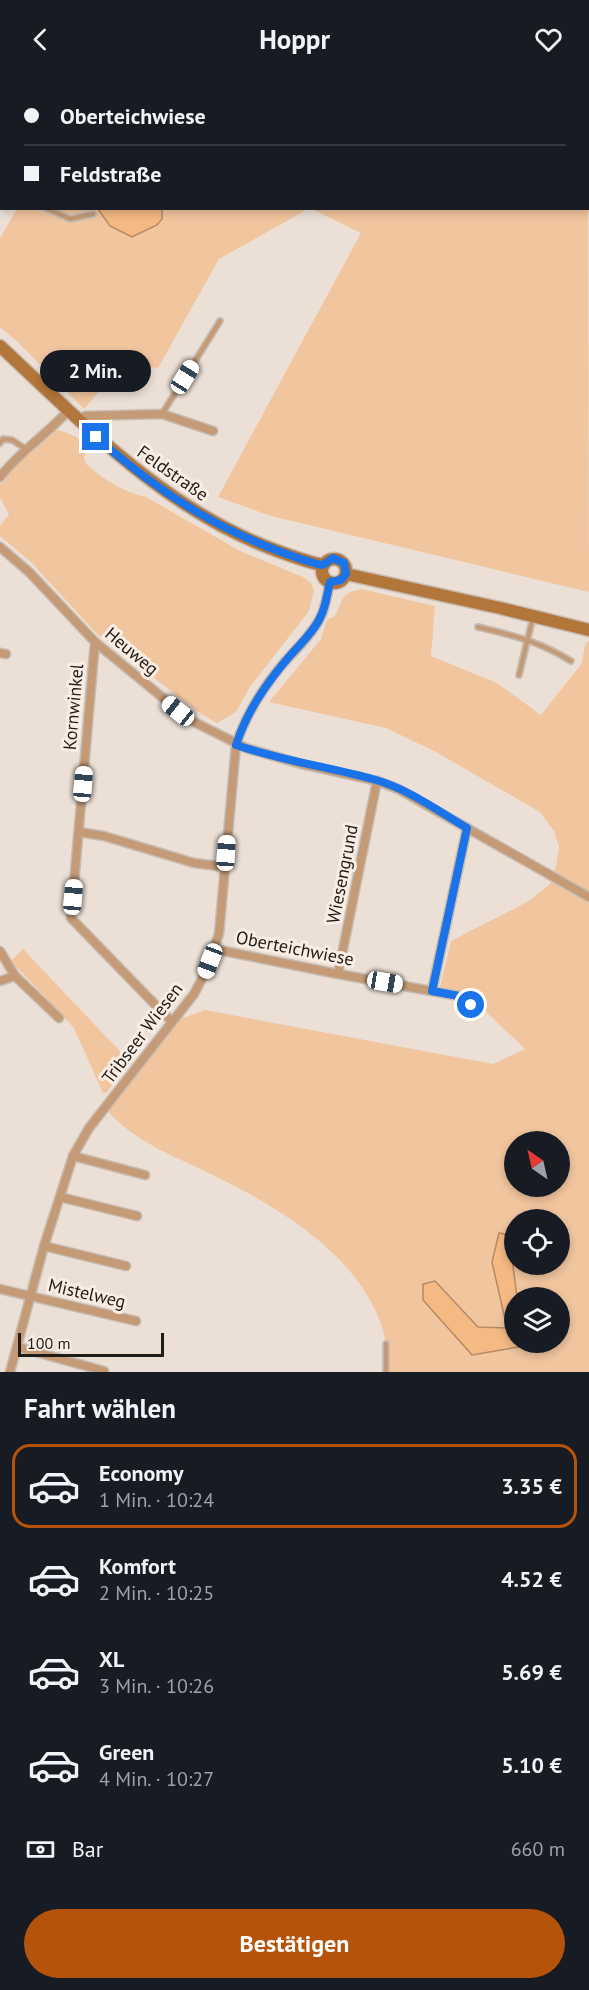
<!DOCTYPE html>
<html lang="de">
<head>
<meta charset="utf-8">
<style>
	body { margin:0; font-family:"PT Sans",sans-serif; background:#242831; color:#f1f3f6; height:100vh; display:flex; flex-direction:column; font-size:22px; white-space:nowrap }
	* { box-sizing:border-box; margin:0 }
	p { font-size:20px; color:#9ea1a6 }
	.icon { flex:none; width:33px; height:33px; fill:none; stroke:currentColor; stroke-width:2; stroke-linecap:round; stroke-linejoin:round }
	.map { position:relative; height:1294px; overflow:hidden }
	.panel { display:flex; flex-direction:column; background:#171b24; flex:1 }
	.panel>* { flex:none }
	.hud { position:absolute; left:0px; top:0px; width:590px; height:132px; box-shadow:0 3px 9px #0003; display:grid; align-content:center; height:132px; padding:0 24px; background:#171b24 }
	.needle { width:39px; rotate:326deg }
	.fabs { position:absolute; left:504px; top:1053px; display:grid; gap:12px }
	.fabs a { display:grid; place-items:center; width:66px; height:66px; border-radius:50%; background:#171b24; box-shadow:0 3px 9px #0003; font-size:30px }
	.scale { position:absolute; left:18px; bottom:15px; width:146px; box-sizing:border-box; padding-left:6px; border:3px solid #201c18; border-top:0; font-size:16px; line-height:21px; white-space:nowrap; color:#201c18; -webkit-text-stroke:4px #faede3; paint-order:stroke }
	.end { position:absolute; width:27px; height:27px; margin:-14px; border:8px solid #1a73e8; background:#fff; box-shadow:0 0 0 3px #fff }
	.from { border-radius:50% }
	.bubble { position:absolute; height:42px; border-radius:21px; background:#171b24; box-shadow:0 3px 9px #0003; font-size:20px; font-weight:800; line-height:42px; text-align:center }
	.car { position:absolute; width:18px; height:36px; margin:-18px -9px; border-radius:8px; box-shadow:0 0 4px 2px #0007; background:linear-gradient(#fff 24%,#345 0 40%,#fff 0 76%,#345 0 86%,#fff 0) }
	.hud b { display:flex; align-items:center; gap:21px; height:57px; font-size:22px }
	.hud b+b { border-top:2px solid #363941 }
	.hud i { width:15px; height:15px; background:#f1f3f6 }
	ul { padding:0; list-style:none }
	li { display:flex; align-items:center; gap:18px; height:84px; margin:0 12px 9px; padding:0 12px; border:3px solid transparent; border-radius:18px }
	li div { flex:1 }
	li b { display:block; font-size:22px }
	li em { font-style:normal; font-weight:800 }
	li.selected { border-color:#b45309 }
	li>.icon { width:54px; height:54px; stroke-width:1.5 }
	h2 { padding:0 24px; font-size:27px; line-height:72px }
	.pay { display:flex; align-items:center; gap:15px; height:66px; padding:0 24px; font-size:22px }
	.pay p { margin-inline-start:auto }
	.button { display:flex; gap:12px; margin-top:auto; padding:12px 24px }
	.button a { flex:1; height:69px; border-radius:36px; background:#b45309; color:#fff; font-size:24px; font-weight:800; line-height:69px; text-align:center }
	header { display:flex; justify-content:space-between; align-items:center; height:78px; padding:0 24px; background:#171b24; font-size:27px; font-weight:800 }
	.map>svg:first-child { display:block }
</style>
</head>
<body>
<header><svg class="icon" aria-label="back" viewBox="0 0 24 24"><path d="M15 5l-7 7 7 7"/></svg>Hoppr<svg class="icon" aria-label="heart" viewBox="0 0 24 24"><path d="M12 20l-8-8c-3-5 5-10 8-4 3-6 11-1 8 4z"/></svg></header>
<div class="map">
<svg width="589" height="1294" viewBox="0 0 589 1294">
	<rect width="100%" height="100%" fill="#ece0d6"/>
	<g fill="#f1c59e" fill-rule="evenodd">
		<polygon points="0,0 483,0 484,1 2,2 1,23"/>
		<polygon points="588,39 589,514 271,438 218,419 361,155 312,131 588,130"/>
		<polygon points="17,131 98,131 110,148 162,141 162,131 308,131 219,181 158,290 122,286 84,331 19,265 0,249 0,160"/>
		<path d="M56,351L77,359L86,372L84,381L87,387C105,402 123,414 146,419L240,473L303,499L311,505L314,512L309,533L250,609L236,634L217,645L197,633L96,555L30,483L0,458V448L9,436L0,420V406L32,371Z"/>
		<path d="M361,511L435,528L431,578L497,605L541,637L582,585L585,566L589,562V1294H386C386,1279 387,1263 382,1249C358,1176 278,1129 213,1097C173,1077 135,1065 105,1030L172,944L205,932L493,986L525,971L466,915L440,909L451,863L529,823L550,806L556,789L559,769L554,753L540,734L436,674L386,650L269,624L321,561L327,542L335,538L343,520L350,514ZM514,1064H560V1108H514ZM514,1142H560V1186H514ZM514,1220H560V1264H514Z"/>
		<polygon points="23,871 130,984 106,1015 103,1015 74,950 11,883"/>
	</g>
	<g fill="#f5b984" stroke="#b58a64" stroke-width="1.5">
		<polygon points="98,131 162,131 162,141 157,147 132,159 110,148"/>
		<polygon points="499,1155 509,1157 517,1219 514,1220 514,1264 523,1265 524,1268 472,1277 423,1222 423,1206 435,1203 478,1249 507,1250 492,1184"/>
	</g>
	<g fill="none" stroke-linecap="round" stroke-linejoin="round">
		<g stroke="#c7bdb4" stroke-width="8">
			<g id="lane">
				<polyline points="0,115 2,116"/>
				<polyline points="46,130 70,141 93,136"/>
				<polyline points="162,336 220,243"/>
				<polyline points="0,365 3,361 12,362 26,371"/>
				<path d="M478,549C515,558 538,563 571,583"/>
				<polyline points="519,597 533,539"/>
				<polyline points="386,1294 386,1266"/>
			</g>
		</g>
		<g stroke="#c7bdb4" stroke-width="11">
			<g id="street">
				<polyline points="79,344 85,338 162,336 213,353"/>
				<path d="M0,399C19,374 46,357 68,333"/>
				<polyline points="0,469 30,495 95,564 190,642 246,670 301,686 377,703 398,711 589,819"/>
				<polyline points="95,564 71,840 172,944"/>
				<polyline points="0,575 6,576"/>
				<polyline points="79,754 104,758 194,785 226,789"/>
				<polyline points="214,871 338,896 459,918 471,927"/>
				<polyline points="0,873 15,898 59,940"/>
				<polyline points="338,896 377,703"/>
				<polyline points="0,903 15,898"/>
				<polyline points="432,913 467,750"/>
				<polyline points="73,1078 145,1097"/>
				<polyline points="60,1119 137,1138"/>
				<polyline points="44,1168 126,1188"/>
				<polyline points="0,1211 136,1243"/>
				<polyline points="18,1269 104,1293"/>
				<path d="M10,1294L44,1168L73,1078L89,1050L194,916L205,895L219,856L236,667C246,636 262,611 282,587C295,572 311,558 320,540C326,529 327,516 330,504"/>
			</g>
		</g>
		<g stroke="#c7bdb4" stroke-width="15">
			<g id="secondary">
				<path d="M0,268C85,347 164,431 275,472C291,478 307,484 323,487"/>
				<circle cx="334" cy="493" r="12"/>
				<polyline points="346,496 500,530 589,552"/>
			</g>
		</g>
		<use href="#lane" stroke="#c49b76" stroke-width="4.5"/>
		<use href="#street" stroke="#c49b76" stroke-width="8"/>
		<use href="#secondary" stroke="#b3763a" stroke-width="12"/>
	</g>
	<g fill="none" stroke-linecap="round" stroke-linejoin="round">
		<path stroke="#1a73e8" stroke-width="8" d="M96,359C165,420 230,460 317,486L323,487L333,480L344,485L346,496L341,502L330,504C327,516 326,529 320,540C313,555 299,567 288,580C266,606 247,633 236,667C282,683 330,689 376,702C408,711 438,733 467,750L432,913L459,918L471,927"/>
	</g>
	<g text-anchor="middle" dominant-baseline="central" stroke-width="6" stroke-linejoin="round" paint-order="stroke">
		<g font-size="18" fill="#201c18" stroke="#faede3">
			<text transform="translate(173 395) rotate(35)">Feldstraße</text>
			<text transform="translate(132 573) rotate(40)">Heuweg</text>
			<text transform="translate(73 629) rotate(-85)">Kornwinkel</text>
			<text transform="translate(342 796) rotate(-79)">Wiesengrund</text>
			<text transform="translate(295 870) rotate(11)">Oberteichwiese</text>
			<text transform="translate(142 955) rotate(-53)">Tribseer Wiesen</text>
			<text transform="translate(87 1215) rotate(13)">Mistelweg</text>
		</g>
	</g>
</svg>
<div class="fabs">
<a><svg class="needle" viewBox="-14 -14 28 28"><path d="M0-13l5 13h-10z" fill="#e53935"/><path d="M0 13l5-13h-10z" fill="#9ea1a6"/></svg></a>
<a><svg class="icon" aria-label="locate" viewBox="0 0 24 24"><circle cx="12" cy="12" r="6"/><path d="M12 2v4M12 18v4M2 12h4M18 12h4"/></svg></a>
<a><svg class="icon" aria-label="layers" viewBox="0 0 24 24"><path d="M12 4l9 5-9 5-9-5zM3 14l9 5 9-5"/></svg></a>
</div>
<div class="scale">100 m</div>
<i class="end from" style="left:471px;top:927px"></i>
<i class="end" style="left:96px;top:359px"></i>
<div class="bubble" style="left:40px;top:272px;width:111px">2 Min.</div>
<i class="car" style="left:185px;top:299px;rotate:32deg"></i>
<i class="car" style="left:178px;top:633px;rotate:309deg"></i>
<i class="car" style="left:83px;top:706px;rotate:5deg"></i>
<i class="car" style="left:226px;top:775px;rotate:4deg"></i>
<i class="car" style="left:73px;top:819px;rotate:5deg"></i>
<i class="car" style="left:210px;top:883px;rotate:201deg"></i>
<i class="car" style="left:385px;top:904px;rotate:100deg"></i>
<div class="hud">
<b><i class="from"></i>Oberteichwiese</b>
<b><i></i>Feldstraße</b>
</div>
</div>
<section class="panel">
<h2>Fahrt wählen</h2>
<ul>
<li class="selected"><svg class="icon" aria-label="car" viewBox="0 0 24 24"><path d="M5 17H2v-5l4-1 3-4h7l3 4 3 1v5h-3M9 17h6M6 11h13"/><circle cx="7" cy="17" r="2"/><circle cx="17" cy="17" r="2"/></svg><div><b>Economy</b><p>1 Min. · 10:24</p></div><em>3.35 €</em></li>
<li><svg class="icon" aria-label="car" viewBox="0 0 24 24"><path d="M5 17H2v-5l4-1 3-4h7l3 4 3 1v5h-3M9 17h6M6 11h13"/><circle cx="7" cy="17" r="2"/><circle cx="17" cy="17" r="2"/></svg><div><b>Komfort</b><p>2 Min. · 10:25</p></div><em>4.52 €</em></li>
<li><svg class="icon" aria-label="car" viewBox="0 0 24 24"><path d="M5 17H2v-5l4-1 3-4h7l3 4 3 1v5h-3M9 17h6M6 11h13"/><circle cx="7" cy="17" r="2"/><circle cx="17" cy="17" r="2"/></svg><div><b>XL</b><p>3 Min. · 10:26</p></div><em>5.69 €</em></li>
<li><svg class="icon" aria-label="car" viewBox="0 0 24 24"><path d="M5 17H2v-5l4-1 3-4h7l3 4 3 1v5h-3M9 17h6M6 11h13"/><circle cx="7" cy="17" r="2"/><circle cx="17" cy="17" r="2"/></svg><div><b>Green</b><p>4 Min. · 10:27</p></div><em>5.10 €</em></li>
</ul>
<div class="pay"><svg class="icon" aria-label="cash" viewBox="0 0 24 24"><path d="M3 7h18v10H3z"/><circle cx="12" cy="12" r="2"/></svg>Bar<p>660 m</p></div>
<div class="button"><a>Bestätigen</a></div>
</section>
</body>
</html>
